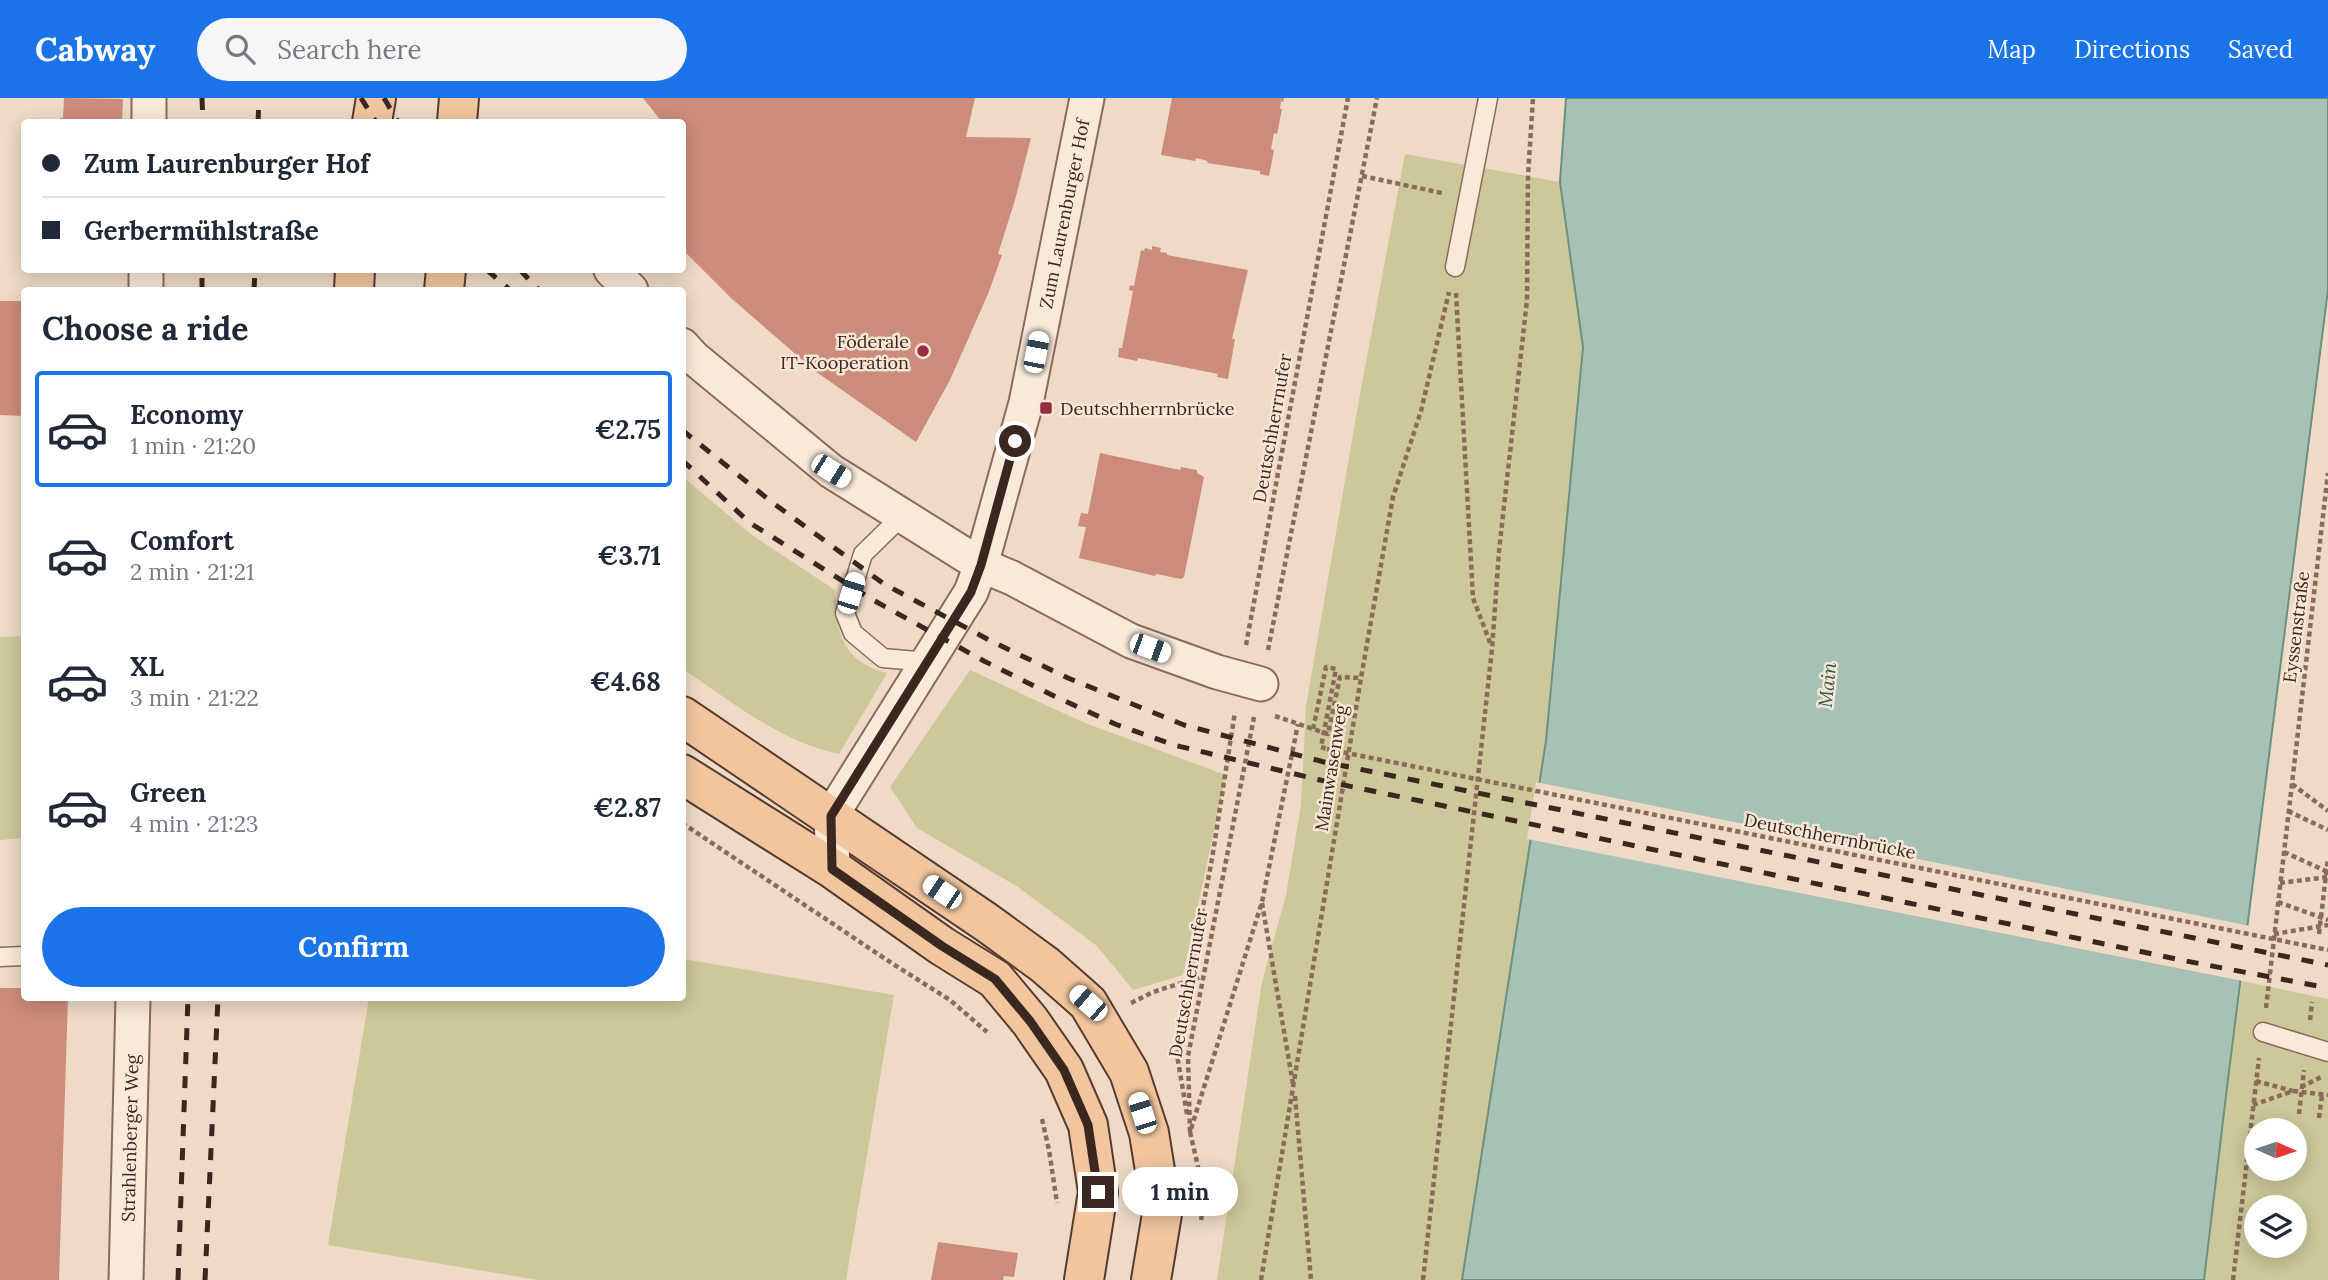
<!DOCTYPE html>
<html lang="en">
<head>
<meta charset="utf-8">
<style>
	body { margin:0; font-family:Lora,serif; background:#f6f6f7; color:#1f2937; height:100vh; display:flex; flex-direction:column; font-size:26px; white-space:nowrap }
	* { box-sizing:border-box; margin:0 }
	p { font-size:23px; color:#747a83 }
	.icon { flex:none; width:38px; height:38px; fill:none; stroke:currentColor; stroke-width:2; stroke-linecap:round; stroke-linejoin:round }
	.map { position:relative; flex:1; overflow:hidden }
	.panel { position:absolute; left:21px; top:189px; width:665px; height:714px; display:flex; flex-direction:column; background:#fff; border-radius:7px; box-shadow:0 4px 18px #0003 }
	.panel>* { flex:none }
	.guide { position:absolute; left:21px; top:21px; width:665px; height:154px; border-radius:7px; box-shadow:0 4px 18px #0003; display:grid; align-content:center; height:154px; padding:0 21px; background:#fff }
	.needle { width:46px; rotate:93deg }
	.fabs { position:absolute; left:2244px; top:1020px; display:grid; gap:14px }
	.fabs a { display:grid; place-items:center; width:63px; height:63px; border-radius:50%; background:#fff; box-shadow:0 4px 18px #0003; font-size:35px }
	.end { position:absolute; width:32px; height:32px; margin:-16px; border:9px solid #3a271f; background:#fff; box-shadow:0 0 0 4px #fff }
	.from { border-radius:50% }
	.bubble { position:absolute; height:49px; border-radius:24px; background:#fff; box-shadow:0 4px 18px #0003; font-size:23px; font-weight:700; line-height:49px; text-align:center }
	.car { position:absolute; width:21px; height:42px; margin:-21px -10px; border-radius:9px; box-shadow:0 0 5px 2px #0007; background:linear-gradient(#fff 24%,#345 0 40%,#fff 0 76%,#345 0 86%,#fff 0) }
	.guide b { display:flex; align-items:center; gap:24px; height:66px; font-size:26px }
	.guide b+b { border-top:2px solid #e0e1e3 }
	.guide i { width:18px; height:18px; background:#1f2937 }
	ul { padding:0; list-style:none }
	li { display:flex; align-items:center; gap:21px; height:116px; margin:0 14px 10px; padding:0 7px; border:4px solid transparent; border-radius:7px }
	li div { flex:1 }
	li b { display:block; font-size:26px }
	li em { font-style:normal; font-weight:700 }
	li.on { border-color:#1a73e8 }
	li>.icon { width:63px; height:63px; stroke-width:1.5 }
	h2 { padding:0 21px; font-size:32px; line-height:84px }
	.action { display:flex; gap:14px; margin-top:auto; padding:14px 21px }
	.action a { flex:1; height:80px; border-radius:42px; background:#1a73e8; color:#fff; font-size:28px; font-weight:700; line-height:80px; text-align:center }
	header { display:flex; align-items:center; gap:42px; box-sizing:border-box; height:98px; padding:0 35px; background:#1a73e8; color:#fff }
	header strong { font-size:33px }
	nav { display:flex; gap:38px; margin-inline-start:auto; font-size:24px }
	.search { width:490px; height:63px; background:#f6f6f7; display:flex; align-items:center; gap:18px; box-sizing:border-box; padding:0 24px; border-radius:38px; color:#747a83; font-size:26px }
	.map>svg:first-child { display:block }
</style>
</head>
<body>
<header>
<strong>Cabway</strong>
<div class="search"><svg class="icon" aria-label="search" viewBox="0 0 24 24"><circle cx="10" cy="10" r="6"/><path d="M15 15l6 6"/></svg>Search here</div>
<nav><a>Map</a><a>Directions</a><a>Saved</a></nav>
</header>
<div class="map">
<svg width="2328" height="1182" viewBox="0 0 2328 1182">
	<rect width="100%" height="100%" fill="#eedac6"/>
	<g fill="#cdc899" fill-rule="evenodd">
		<polygon points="1405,56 1560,84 1583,249 1578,314 1546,643 1462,1182 1217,1182 1262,884 1286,797 1301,707 1306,608 1360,296"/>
		<path d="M683,379L752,437L835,492C836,534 842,564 887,575L839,656C780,644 731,603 683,571Z"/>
		<polygon points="24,538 24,740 0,742 0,539"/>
		<polygon points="970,572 1085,625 1226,677 1183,877 1133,892 1097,848 1018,789 917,730 890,689"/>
		<polygon points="683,861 894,897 846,1182 538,1182 328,1147 369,900 682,900"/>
		<path d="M2242,883L2328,901V1182H2204L2228,981ZM2256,1032H2294V1071H2256ZM2256,1110H2294V1148H2256Z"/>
	</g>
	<polygon fill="#a7c2b4" stroke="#6d9181" stroke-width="2" points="1566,0 2328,0 2328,192 2228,981 2204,1182 1462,1182 1546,643 1583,249 1560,84"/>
	<polygon fill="#eedac6" points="1536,684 2250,828 2243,883 1527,741"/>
	<g fill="#cd8c7b">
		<polygon points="64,0 123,1 122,24 60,24 60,20 63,20"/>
		<polygon points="643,0 975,0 966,39 1031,40 1015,102 998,156 1002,157 988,196 950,282 916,344 815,273 731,200 682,151 682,24 662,24"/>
		<polygon points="1172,0 1284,0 1283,4 1281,3 1280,11 1282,11 1277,36 1274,35 1271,51 1274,52 1269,78 1260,76 1260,73 1207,65 1208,63 1196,60 1195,63 1161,57"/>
		<polygon points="1152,148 1161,150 1160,154 1167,155 1167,157 1248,172 1232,241 1235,241 1228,281 1217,279 1218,276 1138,260 1137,263 1118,259 1119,250 1122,250 1133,193 1129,192 1130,187 1134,188 1141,152 1144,153 1145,150 1152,152"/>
		<polygon points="0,203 24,203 24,318 0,317"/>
		<polygon points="1100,355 1180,372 1181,369 1197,372 1197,375 1204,379 1184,479 1181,481 1156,476 1155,478 1079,460 1086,429 1078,428 1081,415 1088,416"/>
		<polygon points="0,890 24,890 24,900 68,900 59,1182 0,1182"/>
		<polygon points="938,1144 1018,1155 1014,1179 1004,1178 1003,1182 931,1182"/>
	</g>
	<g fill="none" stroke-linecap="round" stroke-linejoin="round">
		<g stroke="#8a6a5b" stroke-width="21">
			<g id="service">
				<polyline points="1455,169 1488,0"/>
				<polyline points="902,418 863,456 845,515 853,535 883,560 928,564"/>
				<polyline points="0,859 24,858"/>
				<polyline points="2263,934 2328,954"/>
			</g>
		</g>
		<g stroke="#8a6a5b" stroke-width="37">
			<g id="minor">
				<polyline points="149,24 149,0"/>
				<polyline points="611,172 631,192"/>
				<polyline points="146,192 146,172"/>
				<polyline points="682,247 694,260 831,373 981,467 1012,480 1131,543 1217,574 1261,586"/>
				<path id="s1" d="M833,771L831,718L971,494L981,467L1026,305L1087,0"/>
				<path id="s2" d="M126,1182L133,900"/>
			</g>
		</g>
		<g stroke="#583a2f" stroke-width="42">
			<g id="primary">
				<polyline points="372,24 376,0"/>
				<polyline points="457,24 459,0"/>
				<polyline points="354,192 355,172"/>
				<polyline points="444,192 446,172"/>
				<polyline points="682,618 986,824 1045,867 1088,905 1129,974 1149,1035 1162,1116 1151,1182"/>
				<polyline points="682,676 833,771 942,848 995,881 1030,923 1064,972 1088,1027 1098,1094 1084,1182"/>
			</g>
		</g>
		<g stroke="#8a6a5b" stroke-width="4.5" stroke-dasharray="5 3.5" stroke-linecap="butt">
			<polyline points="1362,78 1442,95"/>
			<polyline points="1456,195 1473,500 1491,547"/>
			<polyline points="1246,547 1348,0"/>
			<polyline points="1268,552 1377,0"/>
			<polyline points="1275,618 1328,636 1340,579 1361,580"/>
			<polyline points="1313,631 1326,569 1336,571 1321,649 1327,651"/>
			<polyline points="2292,686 2328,713"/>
			<polyline points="2288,713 2328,732"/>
			<polyline points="682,725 893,866 950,902 987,934"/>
			<polyline points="2284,754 2328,774"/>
			<polyline points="2280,785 2328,779"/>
			<polyline points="2278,804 2328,822"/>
			<polyline points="1262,805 1293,986"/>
			<polyline points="2274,836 2328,827"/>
			<polyline points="2319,836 2328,760"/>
			<polyline points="1131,905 1153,894 1201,879"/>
			<polyline points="2266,910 2328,375"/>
			<polyline points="2310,922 2312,904"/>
			<polyline points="2256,983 2293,993"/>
			<polyline points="2301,989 2321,979"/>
			<polyline points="1295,998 1311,1182"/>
			<polyline points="2253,1007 2293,993 2328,997"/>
			<polyline points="1187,1016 1176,951 1212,761 1235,614"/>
			<polyline points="2299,1016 2304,972"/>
			<polyline points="2319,1020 2322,997"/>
			<polyline points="1042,1021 1049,1052 1057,1105"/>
			<polyline points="1190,1034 1188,958 1254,619"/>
			<polyline points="1201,1122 1205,1099 1190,1034 1262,804 1298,626"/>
			<polyline points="1261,1182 1361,580 1393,399 1421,313 1449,194"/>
			<polyline points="1423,1182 1492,551 1499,453 1527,202 1528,78 1533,0"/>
			<polyline points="2233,1182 2259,960"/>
		</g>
		<use href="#service" stroke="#f9e9d9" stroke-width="18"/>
		<use href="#minor" stroke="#f9e9d9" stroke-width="33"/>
		<use href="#primary" stroke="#f1c69e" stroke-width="38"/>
		<g stroke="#3a271f" stroke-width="5" stroke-dasharray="12 12" stroke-linecap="butt">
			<polyline points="202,0 203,24"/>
			<polyline points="361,0 376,24"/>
			<polyline points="384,0 398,24"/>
			<polyline points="258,24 259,0"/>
			<polyline points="487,172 510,192"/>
			<polyline points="520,172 539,192"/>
			<polyline points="202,192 202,172"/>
			<polyline points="254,192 255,172"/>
			<polyline points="682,332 773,405 884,486 991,543 1068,580 1184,627 1324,664 2328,867"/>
			<polyline points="682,362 750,425 873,502 984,563 1056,599 1115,626 1174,647 1320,682 2186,863 2328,890"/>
			<polyline points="178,1182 188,900"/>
			<polyline points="205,1182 218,900"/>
		</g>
		<polyline stroke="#8a6a5b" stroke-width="4.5" stroke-dasharray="5 3.5" stroke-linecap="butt" points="1327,651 2328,852"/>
	</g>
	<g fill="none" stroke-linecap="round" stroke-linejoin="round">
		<polyline stroke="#3a271f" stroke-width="9" points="1015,343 981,467 971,494 831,718 832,771 942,848 995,881 1030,923 1064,972 1088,1027 1098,1094"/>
	</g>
	<g fill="#992b43" stroke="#f6e6d5" stroke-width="2.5">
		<circle cx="923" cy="253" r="7"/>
		<rect x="1039" y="303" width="14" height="14" rx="3.5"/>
	</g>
	<g text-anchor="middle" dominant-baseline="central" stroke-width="5" stroke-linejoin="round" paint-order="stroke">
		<g font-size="18" fill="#3a271f" stroke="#f6e6d5">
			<text stroke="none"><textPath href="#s1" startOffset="707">Zum Laurenburger Hof</textPath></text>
			<text transform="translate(1272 330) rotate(-80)">Deutschherrnufer</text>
			<text transform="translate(2296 529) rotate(-83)">Eyssenstraße</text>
			<text transform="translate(1331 670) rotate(-81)">Mainwasenweg</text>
			<text transform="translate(1830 738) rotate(11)">Deutschherrnbrücke</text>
			<text transform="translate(1188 885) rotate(-80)">Deutschherrnufer</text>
			<text stroke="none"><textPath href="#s2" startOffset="142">Strahlenberger Weg</textPath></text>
		</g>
		<g font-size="18" fill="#3a271f" stroke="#f6e6d5" text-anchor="end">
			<text x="909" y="243">Föderale<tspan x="909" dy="21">IT-Kooperation</tspan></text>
			<text x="1060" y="310" text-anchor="start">Deutschherrnbrücke</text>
		</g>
		<g font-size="19" font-style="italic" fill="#2e5a4e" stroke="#f6e6d5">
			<text transform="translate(1827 587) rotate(-84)">Main</text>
		</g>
	</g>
</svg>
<div class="fabs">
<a><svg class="needle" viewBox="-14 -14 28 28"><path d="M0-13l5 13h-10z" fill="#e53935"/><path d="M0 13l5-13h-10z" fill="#747a83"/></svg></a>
<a><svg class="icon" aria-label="layers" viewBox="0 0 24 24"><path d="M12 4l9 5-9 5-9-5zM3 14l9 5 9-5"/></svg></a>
</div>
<i class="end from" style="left:1015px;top:343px"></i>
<i class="end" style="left:1098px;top:1094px"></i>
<div class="bubble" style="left:1122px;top:1069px;width:116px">1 min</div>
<i class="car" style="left:1036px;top:254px;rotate:11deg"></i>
<i class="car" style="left:831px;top:373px;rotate:122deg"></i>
<i class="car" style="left:851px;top:495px;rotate:17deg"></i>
<i class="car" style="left:1150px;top:550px;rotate:110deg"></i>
<i class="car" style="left:942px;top:794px;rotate:304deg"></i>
<i class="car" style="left:1088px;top:905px;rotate:311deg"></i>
<i class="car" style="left:1142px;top:1015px;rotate:342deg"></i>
<div class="guide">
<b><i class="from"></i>Zum Laurenburger Hof</b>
<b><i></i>Gerbermühlstraße</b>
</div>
<section class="panel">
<h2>Choose a ride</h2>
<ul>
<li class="on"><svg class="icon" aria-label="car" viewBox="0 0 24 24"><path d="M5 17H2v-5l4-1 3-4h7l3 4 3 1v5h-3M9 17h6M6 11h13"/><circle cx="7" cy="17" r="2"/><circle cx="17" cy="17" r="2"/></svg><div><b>Economy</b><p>1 min · 21:20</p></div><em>€2.75</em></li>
<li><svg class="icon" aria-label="car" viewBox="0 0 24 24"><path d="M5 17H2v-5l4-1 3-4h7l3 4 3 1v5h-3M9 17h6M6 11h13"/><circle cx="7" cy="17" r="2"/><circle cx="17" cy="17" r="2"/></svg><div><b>Comfort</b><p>2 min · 21:21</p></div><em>€3.71</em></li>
<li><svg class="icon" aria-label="car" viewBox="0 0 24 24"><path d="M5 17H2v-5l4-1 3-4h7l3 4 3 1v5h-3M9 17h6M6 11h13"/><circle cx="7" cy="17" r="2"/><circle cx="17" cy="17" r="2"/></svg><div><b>XL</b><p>3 min · 21:22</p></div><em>€4.68</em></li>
<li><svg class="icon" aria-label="car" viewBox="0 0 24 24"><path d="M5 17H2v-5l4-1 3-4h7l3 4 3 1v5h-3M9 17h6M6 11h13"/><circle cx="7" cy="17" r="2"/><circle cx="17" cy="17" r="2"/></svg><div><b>Green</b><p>4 min · 21:23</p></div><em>€2.87</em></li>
</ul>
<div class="action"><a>Confirm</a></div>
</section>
</div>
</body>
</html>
